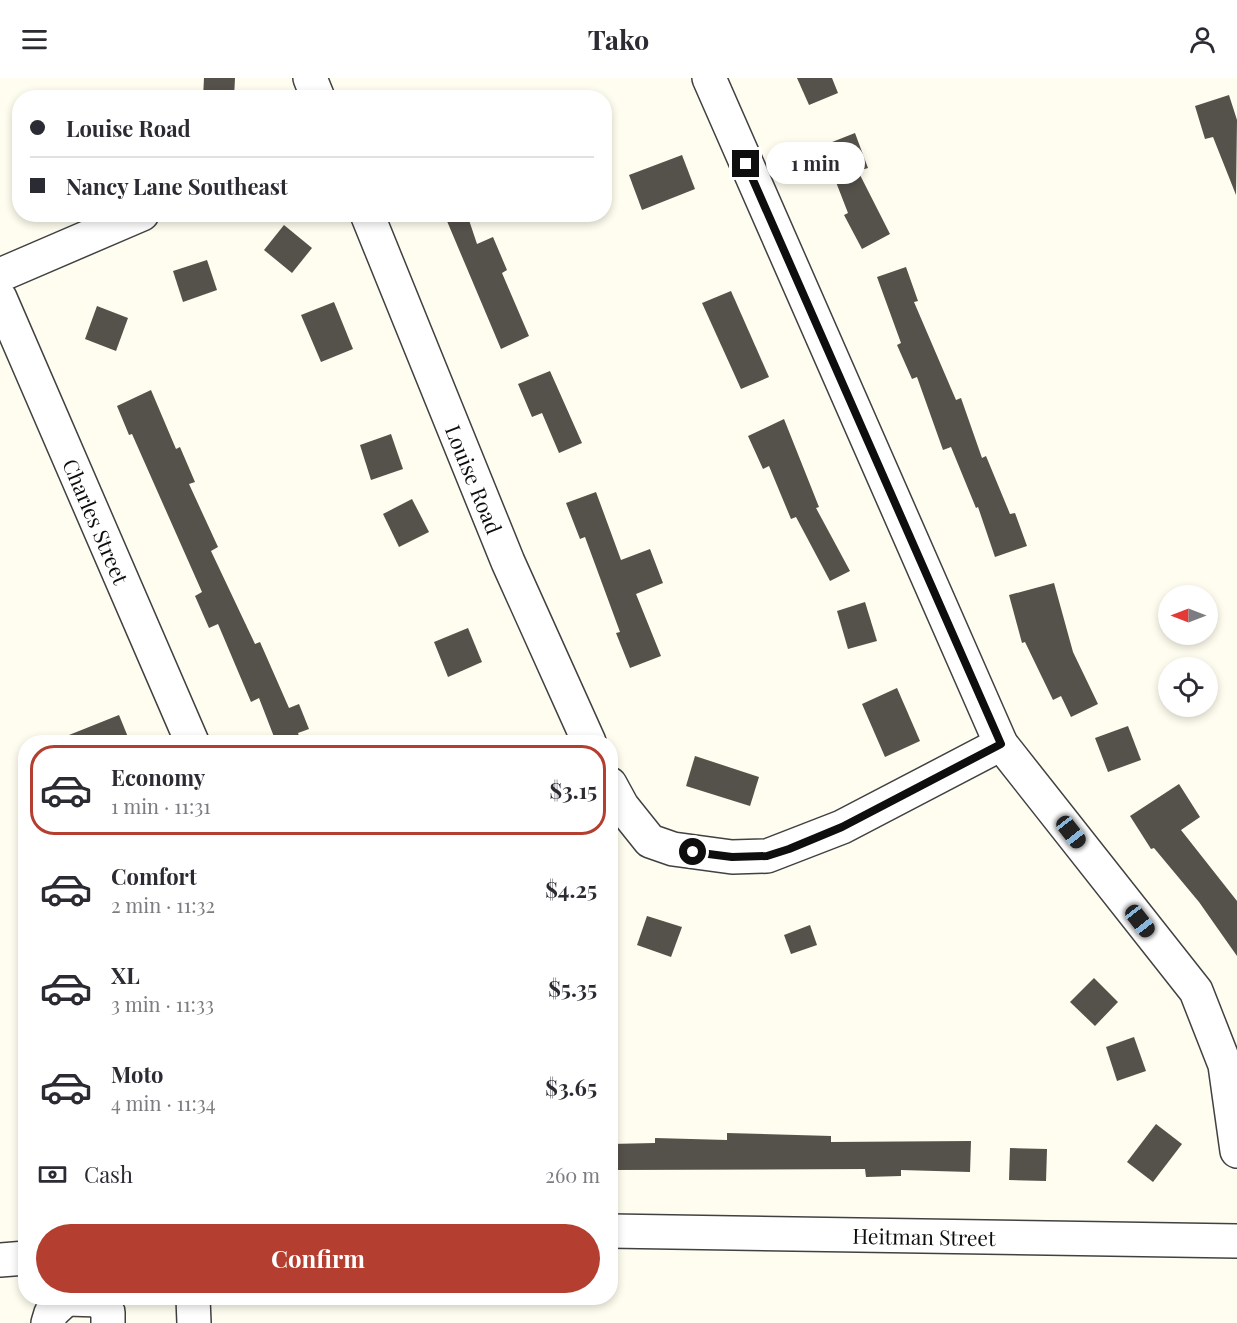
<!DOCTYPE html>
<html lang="en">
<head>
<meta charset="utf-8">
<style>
	body { margin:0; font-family:"Playfair Display",serif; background:#f2f2f3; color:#2b2b33; height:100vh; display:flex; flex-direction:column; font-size:22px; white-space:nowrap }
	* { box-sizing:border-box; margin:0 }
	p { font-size:20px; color:#7c7c81 }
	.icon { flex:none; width:33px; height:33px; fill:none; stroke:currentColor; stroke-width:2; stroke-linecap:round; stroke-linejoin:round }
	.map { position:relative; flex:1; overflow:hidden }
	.details { position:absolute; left:18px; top:657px; width:600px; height:570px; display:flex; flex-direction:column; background:#fff; border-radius:24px; box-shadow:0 3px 9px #0003 }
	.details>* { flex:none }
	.hud { position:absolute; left:12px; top:12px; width:600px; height:132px; border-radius:24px; box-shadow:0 3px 9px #0003; display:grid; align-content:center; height:132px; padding:0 18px; background:#fff }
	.needle { width:39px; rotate:270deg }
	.fabs { position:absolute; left:1158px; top:507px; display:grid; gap:12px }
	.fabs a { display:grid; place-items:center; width:60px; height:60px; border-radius:50%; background:#fff; box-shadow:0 3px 9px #0003; font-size:30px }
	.end { position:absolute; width:27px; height:27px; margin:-14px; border:8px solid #0e0e0e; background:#fff; box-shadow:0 0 0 3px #fff }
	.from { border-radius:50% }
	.bubble { position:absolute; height:42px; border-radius:21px; background:#fff; box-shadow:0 3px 9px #0003; font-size:20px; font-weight:700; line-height:42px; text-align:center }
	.car { position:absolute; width:18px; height:36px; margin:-18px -9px; border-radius:8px; box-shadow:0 0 4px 2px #0007; background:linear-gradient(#222 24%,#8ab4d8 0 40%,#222 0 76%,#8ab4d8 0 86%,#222 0) }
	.hud b { display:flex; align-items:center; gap:21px; height:57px; font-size:22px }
	.hud b+b { border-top:2px solid #e1e1e2 }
	.hud i { width:15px; height:15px; background:#2b2b33 }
	ul { padding:10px 0 0; list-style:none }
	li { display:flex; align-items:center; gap:18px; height:90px; margin:0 12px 9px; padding:0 6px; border:3px solid transparent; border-radius:24px }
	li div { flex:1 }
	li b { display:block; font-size:22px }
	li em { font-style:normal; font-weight:700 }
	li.selected { border-color:#b43f30 }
	li>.icon { width:54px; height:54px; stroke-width:1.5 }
	.pay { display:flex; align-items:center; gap:15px; height:66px; padding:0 18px; font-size:22px }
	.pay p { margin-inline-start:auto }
	.action { display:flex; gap:12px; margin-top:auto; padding:12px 18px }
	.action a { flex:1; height:69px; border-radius:36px; background:#b43f30; color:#fff; font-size:24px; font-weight:700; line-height:69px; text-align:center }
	header { display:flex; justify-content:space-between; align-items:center; height:78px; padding:0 18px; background:#fff; font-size:27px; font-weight:700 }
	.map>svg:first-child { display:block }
</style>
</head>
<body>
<header><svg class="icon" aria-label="menu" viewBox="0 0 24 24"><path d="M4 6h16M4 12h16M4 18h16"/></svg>Tako<svg class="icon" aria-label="person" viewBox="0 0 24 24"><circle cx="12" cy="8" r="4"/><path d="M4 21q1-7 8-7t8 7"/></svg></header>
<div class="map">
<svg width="1237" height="1245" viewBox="0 0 1237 1245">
	<rect width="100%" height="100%" fill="#fefdef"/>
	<g fill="#55514b">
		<polygon points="204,0 235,0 234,20 203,20"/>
		<polygon points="797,0 832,0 838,15 809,27"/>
		<polygon points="1229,17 1237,42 1236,117 1213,59 1205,61 1195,28"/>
		<polygon points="855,55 868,90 858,93 890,156 862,171 844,137 848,135 822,68"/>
		<polygon points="682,77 695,111 642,132 629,97"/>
		<polygon points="444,136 467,136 477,166 493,159 507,192 502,195 529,258 501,271"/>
		<polygon points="284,147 312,170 292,195 264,172"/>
		<polygon points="207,182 217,212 183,224 173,193"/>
		<polygon points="906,189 918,223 914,224 956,322 961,320 982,380 986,378 1010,436 1015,435 1027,468 995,479 978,429 976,430 951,369 943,372 917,299 912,301 897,267 901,265 877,199"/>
		<polygon points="731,213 769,299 741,311 702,225"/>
		<polygon points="334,224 353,271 321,284 301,237"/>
		<polygon points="97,228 128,240 116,273 85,261"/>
		<polygon points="550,293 582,365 559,375 542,335 532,339 518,306"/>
		<polygon points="151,312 176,371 180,369 195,404 189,406 218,469 211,473 255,566 260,564 289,630 299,626 309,651 298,655 301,664 276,664 259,620 251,624 218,546 209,550 195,518 202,514 132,356 129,357 117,328"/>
		<polygon points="784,341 819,429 816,430 850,493 830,503 796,439 791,441 769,388 763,391 748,358"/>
		<polygon points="391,356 403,391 371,402 360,367"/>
		<polygon points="596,414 621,482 650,471 663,505 636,516 661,578 630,590 616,555 620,554 585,459 580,461 566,425"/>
		<polygon points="412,421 429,454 399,469 383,436"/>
		<polygon points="1054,505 1073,574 1098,626 1071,639 1061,618 1053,622 1025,564 1022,565 1009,517"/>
		<polygon points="865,524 877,563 848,571 837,533"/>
		<polygon points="468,550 482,584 448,599 434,564"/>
		<polygon points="897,610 920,663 885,679 862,626"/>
		<polygon points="119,637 130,664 54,664 54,663"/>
		<polygon points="1128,648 1141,682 1108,694 1095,660"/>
		<polygon points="695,678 759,699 750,728 686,708"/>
		<polygon points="1179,706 1200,739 1181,752 1237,823 1237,878 1199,824 1154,770 1151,771 1130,738"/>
		<polygon points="647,838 682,849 671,879 637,867"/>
		<polygon points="810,847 817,867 791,876 784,857"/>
		<polygon points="1094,900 1118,924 1095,948 1070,924"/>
		<polygon points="1134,959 1146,993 1117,1003 1106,969"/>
		<polygon points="1156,1046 1182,1066 1153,1104 1127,1084"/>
		<polygon points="727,1055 831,1058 831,1064 971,1063 970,1094 901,1092 901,1098 866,1099 865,1091 610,1092 610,1066 655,1065 655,1060 727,1062"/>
		<polygon points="1010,1070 1047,1071 1046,1103 1009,1102"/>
	</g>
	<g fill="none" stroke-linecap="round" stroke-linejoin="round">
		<g stroke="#414141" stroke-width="36">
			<g id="minor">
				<polyline points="310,0 318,20"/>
				<polyline points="709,0 1001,666 1196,913 1225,987 1237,1073"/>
				<path id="s1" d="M367,136L508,484L589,664"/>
				<polyline points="0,197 142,136"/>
				<path id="s2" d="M0,220L192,664"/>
				<polyline points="610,706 622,728 650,763 673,771 732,779 767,778 842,749 1001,666"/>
				<path id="s3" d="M610,1153L1237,1163"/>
				<polyline points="0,1182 26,1180"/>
				<polyline points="193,1220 194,1245"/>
				<polyline points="67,1221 100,1222 108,1234 108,1245"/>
				<polyline points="48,1245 51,1235 67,1220"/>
			</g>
		</g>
		<use href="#minor" stroke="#fff" stroke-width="33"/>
	</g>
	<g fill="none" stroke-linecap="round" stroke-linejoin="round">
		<polyline stroke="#0e0e0e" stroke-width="8" points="693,774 732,779 767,778 789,771 842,749 1001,666 746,86"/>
	</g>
	<g text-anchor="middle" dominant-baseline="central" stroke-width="6" stroke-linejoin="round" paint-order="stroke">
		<g font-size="21" fill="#0e0e0e" stroke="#fff">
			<text stroke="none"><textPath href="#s1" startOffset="286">Louise Road</textPath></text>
			<text stroke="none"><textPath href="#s2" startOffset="243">Charles Street</textPath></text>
			<text stroke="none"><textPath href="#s3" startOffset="314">Heitman Street</textPath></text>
		</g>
	</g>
</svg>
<div class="fabs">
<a><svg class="needle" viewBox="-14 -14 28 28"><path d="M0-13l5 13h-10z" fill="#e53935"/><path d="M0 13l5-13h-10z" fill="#7c7c81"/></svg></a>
<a><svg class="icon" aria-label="locate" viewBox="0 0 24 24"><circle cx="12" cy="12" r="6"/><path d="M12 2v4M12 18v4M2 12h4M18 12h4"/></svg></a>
</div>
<i class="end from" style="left:693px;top:774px"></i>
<i class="end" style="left:746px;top:86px"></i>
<div class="bubble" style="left:766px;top:64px;width:99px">1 min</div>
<i class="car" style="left:1071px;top:754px;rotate:142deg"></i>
<i class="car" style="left:1140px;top:843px;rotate:142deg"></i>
<div class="hud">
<b><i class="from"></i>Louise Road</b>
<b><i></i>Nancy Lane Southeast</b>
</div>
<section class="details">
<ul>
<li class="selected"><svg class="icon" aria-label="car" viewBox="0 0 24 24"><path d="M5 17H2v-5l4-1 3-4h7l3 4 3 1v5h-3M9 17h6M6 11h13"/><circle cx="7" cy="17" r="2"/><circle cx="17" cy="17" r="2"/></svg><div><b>Economy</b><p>1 min · 11:31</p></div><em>$3.15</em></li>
<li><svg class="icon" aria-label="car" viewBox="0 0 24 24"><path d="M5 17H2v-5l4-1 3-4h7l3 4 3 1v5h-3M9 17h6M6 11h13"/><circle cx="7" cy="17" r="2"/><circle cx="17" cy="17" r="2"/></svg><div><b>Comfort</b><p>2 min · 11:32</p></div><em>$4.25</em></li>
<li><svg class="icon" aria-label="car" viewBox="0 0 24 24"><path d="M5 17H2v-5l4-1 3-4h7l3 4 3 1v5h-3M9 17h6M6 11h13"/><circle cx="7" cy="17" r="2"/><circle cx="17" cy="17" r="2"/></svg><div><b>XL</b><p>3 min · 11:33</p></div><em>$5.35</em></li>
<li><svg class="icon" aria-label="car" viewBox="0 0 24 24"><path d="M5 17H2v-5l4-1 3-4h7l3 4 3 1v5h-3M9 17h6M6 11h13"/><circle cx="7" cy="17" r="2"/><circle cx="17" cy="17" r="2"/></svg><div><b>Moto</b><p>4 min · 11:34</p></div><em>$3.65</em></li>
</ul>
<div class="pay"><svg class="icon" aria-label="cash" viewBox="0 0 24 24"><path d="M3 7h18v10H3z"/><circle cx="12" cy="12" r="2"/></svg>Cash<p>260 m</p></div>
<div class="action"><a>Confirm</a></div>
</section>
</div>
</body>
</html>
